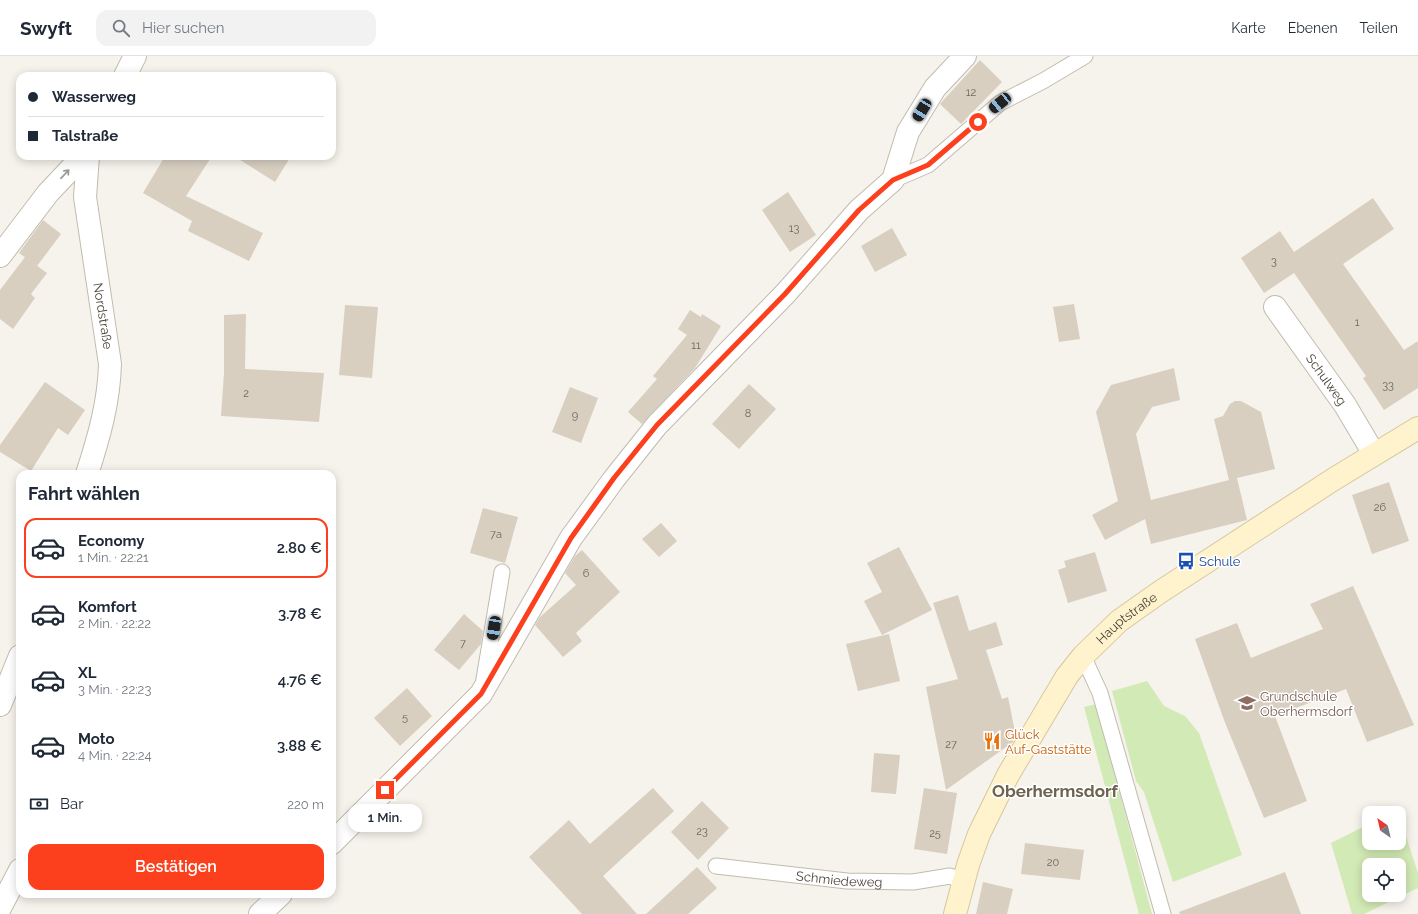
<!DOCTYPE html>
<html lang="de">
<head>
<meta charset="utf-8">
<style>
	body { margin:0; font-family:Raleway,sans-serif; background:#f2f2f3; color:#1f2937; height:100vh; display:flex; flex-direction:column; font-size:15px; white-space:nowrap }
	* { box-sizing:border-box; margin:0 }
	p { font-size:13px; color:#747a83 }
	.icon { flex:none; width:22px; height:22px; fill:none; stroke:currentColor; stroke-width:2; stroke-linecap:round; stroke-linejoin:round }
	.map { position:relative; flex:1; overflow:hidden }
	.side { position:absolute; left:16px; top:414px; width:320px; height:428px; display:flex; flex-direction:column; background:#fff; border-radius:12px; box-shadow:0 2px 10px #0003 }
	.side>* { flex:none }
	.top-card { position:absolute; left:16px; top:16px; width:320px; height:88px; border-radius:12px; box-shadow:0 2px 10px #0003; display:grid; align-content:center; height:88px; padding:0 12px; background:#fff }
	.needle { width:26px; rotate:326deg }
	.controls { position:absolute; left:1362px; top:750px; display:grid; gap:8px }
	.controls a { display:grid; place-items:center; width:44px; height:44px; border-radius:8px; background:#fff; box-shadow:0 2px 10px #0003; font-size:20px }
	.end { position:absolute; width:18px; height:18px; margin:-9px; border:5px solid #fc3f1d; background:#fff; box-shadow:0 0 0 2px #fff }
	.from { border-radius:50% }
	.bubble { position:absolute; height:28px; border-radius:12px; background:#fff; box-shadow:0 2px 10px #0003; font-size:13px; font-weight:600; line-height:28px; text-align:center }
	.car { position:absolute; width:12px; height:24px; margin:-12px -6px; border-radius:5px; box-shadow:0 0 3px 1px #0007; background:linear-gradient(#222 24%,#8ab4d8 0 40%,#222 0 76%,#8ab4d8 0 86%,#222 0) }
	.top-card b { display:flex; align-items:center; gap:14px; height:38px; font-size:15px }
	.top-card b+b { border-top:1px solid #e0e1e3 }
	.top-card i { width:10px; height:10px; background:#1f2937 }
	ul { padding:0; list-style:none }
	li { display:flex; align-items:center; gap:12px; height:60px; margin:0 8px 6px; padding:0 4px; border:2px solid transparent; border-radius:12px }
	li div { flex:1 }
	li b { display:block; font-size:15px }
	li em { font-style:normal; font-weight:600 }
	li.on { border-color:#fc3f1d }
	li>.icon { width:36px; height:36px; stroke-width:1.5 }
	h2 { padding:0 12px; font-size:18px; line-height:48px }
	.pay { display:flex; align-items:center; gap:10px; height:44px; padding:0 12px; font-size:15px }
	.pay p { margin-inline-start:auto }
	.button { display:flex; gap:8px; margin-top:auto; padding:8px 12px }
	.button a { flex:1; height:46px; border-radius:12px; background:#fc3f1d; color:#fff; font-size:16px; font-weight:600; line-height:46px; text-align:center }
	header { display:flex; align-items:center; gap:24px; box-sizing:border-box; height:56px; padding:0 20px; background:#fff; border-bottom:1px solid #e0e1e3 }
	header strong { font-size:19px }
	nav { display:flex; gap:22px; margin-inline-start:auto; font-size:14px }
	.search { width:280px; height:36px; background:#f2f2f3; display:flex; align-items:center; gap:10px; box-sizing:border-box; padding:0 14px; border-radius:12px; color:#747a83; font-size:15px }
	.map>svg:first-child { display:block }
</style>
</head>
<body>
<header>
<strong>Swyft</strong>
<div class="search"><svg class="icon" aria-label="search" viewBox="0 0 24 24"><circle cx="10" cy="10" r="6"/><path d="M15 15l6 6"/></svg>Hier suchen</div>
<nav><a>Karte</a><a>Ebenen</a><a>Teilen</a></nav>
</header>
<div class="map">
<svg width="1418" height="858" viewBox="0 0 1418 858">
	<rect width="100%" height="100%" fill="#f6f3ec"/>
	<g fill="#d2eab5" fill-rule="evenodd">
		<polygon points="1147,625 1164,650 1185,660 1199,677 1242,799 1173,826 1144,736 1136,725 1112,635"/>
		<polygon points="1096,648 1152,858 1139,858 1084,651"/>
		<path d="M1399,759L1418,817V832L1364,858H1352L1331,787L1369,768V787H1399ZM1369,809H1399V839H1369Z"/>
	</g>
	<g fill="#d8cfc1">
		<polygon points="980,4 1002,26 961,68 940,48"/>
		<polygon points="165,100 212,100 186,140 263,177 249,205 188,175 192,165 143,137"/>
		<polygon points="234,100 291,100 275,126"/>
		<polygon points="788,136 816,179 790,196 762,154"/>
		<polygon points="1373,142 1394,173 1343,208 1404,294 1418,285 1418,332 1384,354 1363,322 1366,320 1294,217 1264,237 1241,202 1280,175 1294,196"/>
		<polygon points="43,164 61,178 37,210 19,197"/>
		<polygon points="892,172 907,199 875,216 861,190"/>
		<polygon points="25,201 47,217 31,238 35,242 13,273 0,263 0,234"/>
		<polygon points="1074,248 1080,283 1059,286 1053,251"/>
		<polygon points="345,249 378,251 372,322 339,319"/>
		<polygon points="690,254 701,261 702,258 721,270 695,312 642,368 628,356 657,323 653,320 687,279 678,273"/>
		<polygon points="246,258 245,313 324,317 319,366 221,360 224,317 224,259"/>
		<polygon points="1174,312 1180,344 1152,351 1136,378 1151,444 1229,424 1214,363 1223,360 1230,348 1235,345 1241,345 1261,356 1275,413 1237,422 1247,464 1151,488 1145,463 1105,484 1092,459 1118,445 1096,356 1111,329"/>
		<polygon points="45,326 85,354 68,379 58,372 31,415 0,396 0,389"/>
		<polygon points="749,328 776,353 739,393 712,368"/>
		<polygon points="570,331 598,342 581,387 552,376"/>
		<polygon points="1389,426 1409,485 1372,498 1352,439"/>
		<polygon points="483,452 518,461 505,507 470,497"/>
		<polygon points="661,467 677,485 659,501 642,483"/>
		<polygon points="899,491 932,554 882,579 864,545 882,536 867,507"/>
		<polygon points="582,494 620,536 576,577 582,585 563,601 535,569 540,561 576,529 565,517 575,500"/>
		<polygon points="1095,496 1107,535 1068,547 1058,514 1066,511 1064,505"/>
		<polygon points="1353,530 1414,669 1367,686 1346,633 1275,660 1307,745 1264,762 1224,664 1195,583 1237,567 1251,602 1323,573 1310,548"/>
		<polygon points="958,539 969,575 996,566 1003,589 986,594 1002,643 1008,641 1016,681 1013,686 946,734 926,631 958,623 933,547"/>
		<polygon points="464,558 483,575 481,588 459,614 434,594"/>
		<polygon points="889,578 900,625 858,635 846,588"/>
		<polygon points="407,632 432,660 400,690 374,662"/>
		<polygon points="874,697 900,699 896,738 871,736"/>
		<polygon points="653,732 674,755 603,820 637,858 582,858 529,801 569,764 590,788"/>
		<polygon points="924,732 957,737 947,798 914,793"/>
		<polygon points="702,745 729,772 698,804 671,776"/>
		<polygon points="1025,787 1084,794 1080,824 1021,818"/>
		<polygon points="697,811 717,832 688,858 646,858"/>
		<polygon points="1285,816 1301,858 1180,858 1179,856"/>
		<polygon points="983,826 1013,833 1007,858 976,858"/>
	</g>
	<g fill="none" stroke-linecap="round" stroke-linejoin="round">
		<g stroke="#c2bbae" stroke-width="17">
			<g id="lane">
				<polyline points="893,124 928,109 1000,47 1043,25 1085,0"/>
				<polyline points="1083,600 1100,637 1163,858"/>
				<polyline points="484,623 502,516"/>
				<path id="s1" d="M716,810L847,825L913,826L950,820L963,825"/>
			</g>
		</g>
		<g stroke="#c2bbae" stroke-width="24">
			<g id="street">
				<polyline points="125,20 135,0"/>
				<polyline points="0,200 48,137 83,100"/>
				<path id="s2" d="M1275,251L1345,349L1374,398"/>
				<path d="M87,418C99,381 109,346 110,308L85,141L88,100"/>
				<polyline points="0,649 20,600"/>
				<polyline points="332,787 481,638 571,482 614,423 657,369 785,238 859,154 893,124 908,76 935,32 965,0"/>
				<polyline points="0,852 20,814"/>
				<polyline points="260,858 281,838"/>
			</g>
		</g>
		<g stroke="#d6c79b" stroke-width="24">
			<g id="secondary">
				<path id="s3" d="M955,858L968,809L979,778L1008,719L1067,620L1083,600L1119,565L1160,536L1334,423L1418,372"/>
			</g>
		</g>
		<use href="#lane" stroke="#fff" stroke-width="15"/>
		<use href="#street" stroke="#fff" stroke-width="22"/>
		<use href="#secondary" stroke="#fff3cd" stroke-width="22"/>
	</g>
	<defs><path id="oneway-shaft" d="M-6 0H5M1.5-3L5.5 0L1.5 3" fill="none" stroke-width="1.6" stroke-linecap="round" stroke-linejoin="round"/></defs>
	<use stroke="#9c9892" href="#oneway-shaft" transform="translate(65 118) rotate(-47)"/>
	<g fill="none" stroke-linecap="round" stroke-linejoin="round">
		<polyline stroke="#fc3f1d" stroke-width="5" points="385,734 481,638 571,482 614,422 657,369 785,238 859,154 893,124 928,109 978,66"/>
	</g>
	<defs>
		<g id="bus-bare" transform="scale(1.38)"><path d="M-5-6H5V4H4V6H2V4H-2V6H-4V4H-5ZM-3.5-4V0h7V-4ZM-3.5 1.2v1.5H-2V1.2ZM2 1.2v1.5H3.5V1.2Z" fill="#1a4fb4" stroke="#fff" stroke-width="2.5" paint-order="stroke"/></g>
		<g id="school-bare" transform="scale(1.38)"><path d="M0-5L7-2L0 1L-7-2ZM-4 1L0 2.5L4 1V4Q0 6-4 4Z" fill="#8d6e63" stroke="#fff" stroke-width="2.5" paint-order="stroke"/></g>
		<g id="restaurant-bare" transform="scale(1.38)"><path d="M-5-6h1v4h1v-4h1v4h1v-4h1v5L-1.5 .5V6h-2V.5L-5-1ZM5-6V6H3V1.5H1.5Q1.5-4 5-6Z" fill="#e8710a" stroke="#fff" stroke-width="2.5" paint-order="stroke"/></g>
	</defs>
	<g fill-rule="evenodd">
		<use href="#bus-bare" x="1186" y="505"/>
		<use href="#school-bare" x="1247" y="647"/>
		<use href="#restaurant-bare" x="992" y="685"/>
	</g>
	<g text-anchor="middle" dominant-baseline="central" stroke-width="3" stroke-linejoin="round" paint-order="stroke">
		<g font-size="11" fill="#6e675b">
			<text x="971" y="36">12</text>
			<text x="794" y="172">13</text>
			<text x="1274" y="205">3</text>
			<text x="1357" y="266">1</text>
			<text x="696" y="289">11</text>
			<text x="1388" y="329">33</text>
			<text x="246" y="337">2</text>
			<text x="748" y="357">8</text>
			<text x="575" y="359">9</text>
			<text x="1380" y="451">26</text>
			<text x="496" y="478">7a</text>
			<text x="586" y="517">6</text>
			<text x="463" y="587">7</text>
			<text x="405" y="661">5</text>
			<text x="951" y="688">27</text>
			<text x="702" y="775">23</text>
			<text x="935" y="777">25</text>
			<text x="1053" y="806">20</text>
		</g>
		<g font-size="13" fill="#4b4439" stroke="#fff">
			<text transform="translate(103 260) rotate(81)">Nordstraße</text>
			<text stroke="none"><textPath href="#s2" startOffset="89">Schulweg</textPath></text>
			<text stroke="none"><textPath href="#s3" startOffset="348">Hauptstraße</textPath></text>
			<text stroke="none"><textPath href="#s1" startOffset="124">Schmiedeweg</textPath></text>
		</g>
		<g font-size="13" fill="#164399" stroke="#fff" text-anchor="start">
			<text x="1199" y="505">Schule</text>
		</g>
		<g font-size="13" fill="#785e54" stroke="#fff" text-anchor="start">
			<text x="1260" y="640">Grundschule<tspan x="1260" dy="15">Oberhermsdorf</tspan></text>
		</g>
		<g font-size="13" fill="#c56008" stroke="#fff" text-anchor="start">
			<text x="1005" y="678">Glück<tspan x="1005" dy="15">Auf-Gaststätte</tspan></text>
		</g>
		<g font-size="17" font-weight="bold" fill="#6e6250" stroke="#fff">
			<text x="1055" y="735">Oberhermsdorf</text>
		</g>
	</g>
</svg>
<div class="controls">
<a><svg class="needle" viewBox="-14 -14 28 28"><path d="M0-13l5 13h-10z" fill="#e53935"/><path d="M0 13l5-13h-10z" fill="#747a83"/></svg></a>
<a><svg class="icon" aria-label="locate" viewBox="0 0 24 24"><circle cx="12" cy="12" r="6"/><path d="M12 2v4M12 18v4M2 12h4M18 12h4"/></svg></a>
</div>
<i class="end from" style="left:978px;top:66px"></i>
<i class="end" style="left:385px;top:734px"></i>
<div class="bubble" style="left:348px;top:748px;width:74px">1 Min.</div>
<i class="car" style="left:1000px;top:47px;rotate:231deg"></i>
<i class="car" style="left:922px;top:54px;rotate:211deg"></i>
<i class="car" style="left:494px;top:572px;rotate:189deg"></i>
<div class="top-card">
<b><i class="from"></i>Wasserweg</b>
<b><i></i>Talstraße</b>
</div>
<section class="side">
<h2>Fahrt wählen</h2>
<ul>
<li class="on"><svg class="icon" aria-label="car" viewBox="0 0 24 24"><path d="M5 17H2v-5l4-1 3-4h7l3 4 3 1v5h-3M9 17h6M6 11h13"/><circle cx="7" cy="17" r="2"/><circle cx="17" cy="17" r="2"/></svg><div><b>Economy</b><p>1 Min. · 22:21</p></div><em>2.80 €</em></li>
<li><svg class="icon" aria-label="car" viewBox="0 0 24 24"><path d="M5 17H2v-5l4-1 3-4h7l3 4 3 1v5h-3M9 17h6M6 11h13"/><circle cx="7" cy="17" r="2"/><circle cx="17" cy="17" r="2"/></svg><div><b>Komfort</b><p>2 Min. · 22:22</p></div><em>3.78 €</em></li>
<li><svg class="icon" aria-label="car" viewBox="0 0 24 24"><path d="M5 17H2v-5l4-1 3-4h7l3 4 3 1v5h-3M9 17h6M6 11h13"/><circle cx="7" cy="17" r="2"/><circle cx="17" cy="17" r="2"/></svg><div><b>XL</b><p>3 Min. · 22:23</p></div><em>4.76 €</em></li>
<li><svg class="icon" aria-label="car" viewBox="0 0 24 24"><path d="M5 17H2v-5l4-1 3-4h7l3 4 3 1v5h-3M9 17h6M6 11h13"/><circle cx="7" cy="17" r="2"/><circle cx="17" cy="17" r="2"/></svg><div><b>Moto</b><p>4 Min. · 22:24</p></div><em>3.88 €</em></li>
</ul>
<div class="pay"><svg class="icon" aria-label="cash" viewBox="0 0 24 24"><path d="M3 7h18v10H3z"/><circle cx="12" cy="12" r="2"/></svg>Bar<p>220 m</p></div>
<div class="button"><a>Bestätigen</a></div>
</section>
</div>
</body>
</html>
